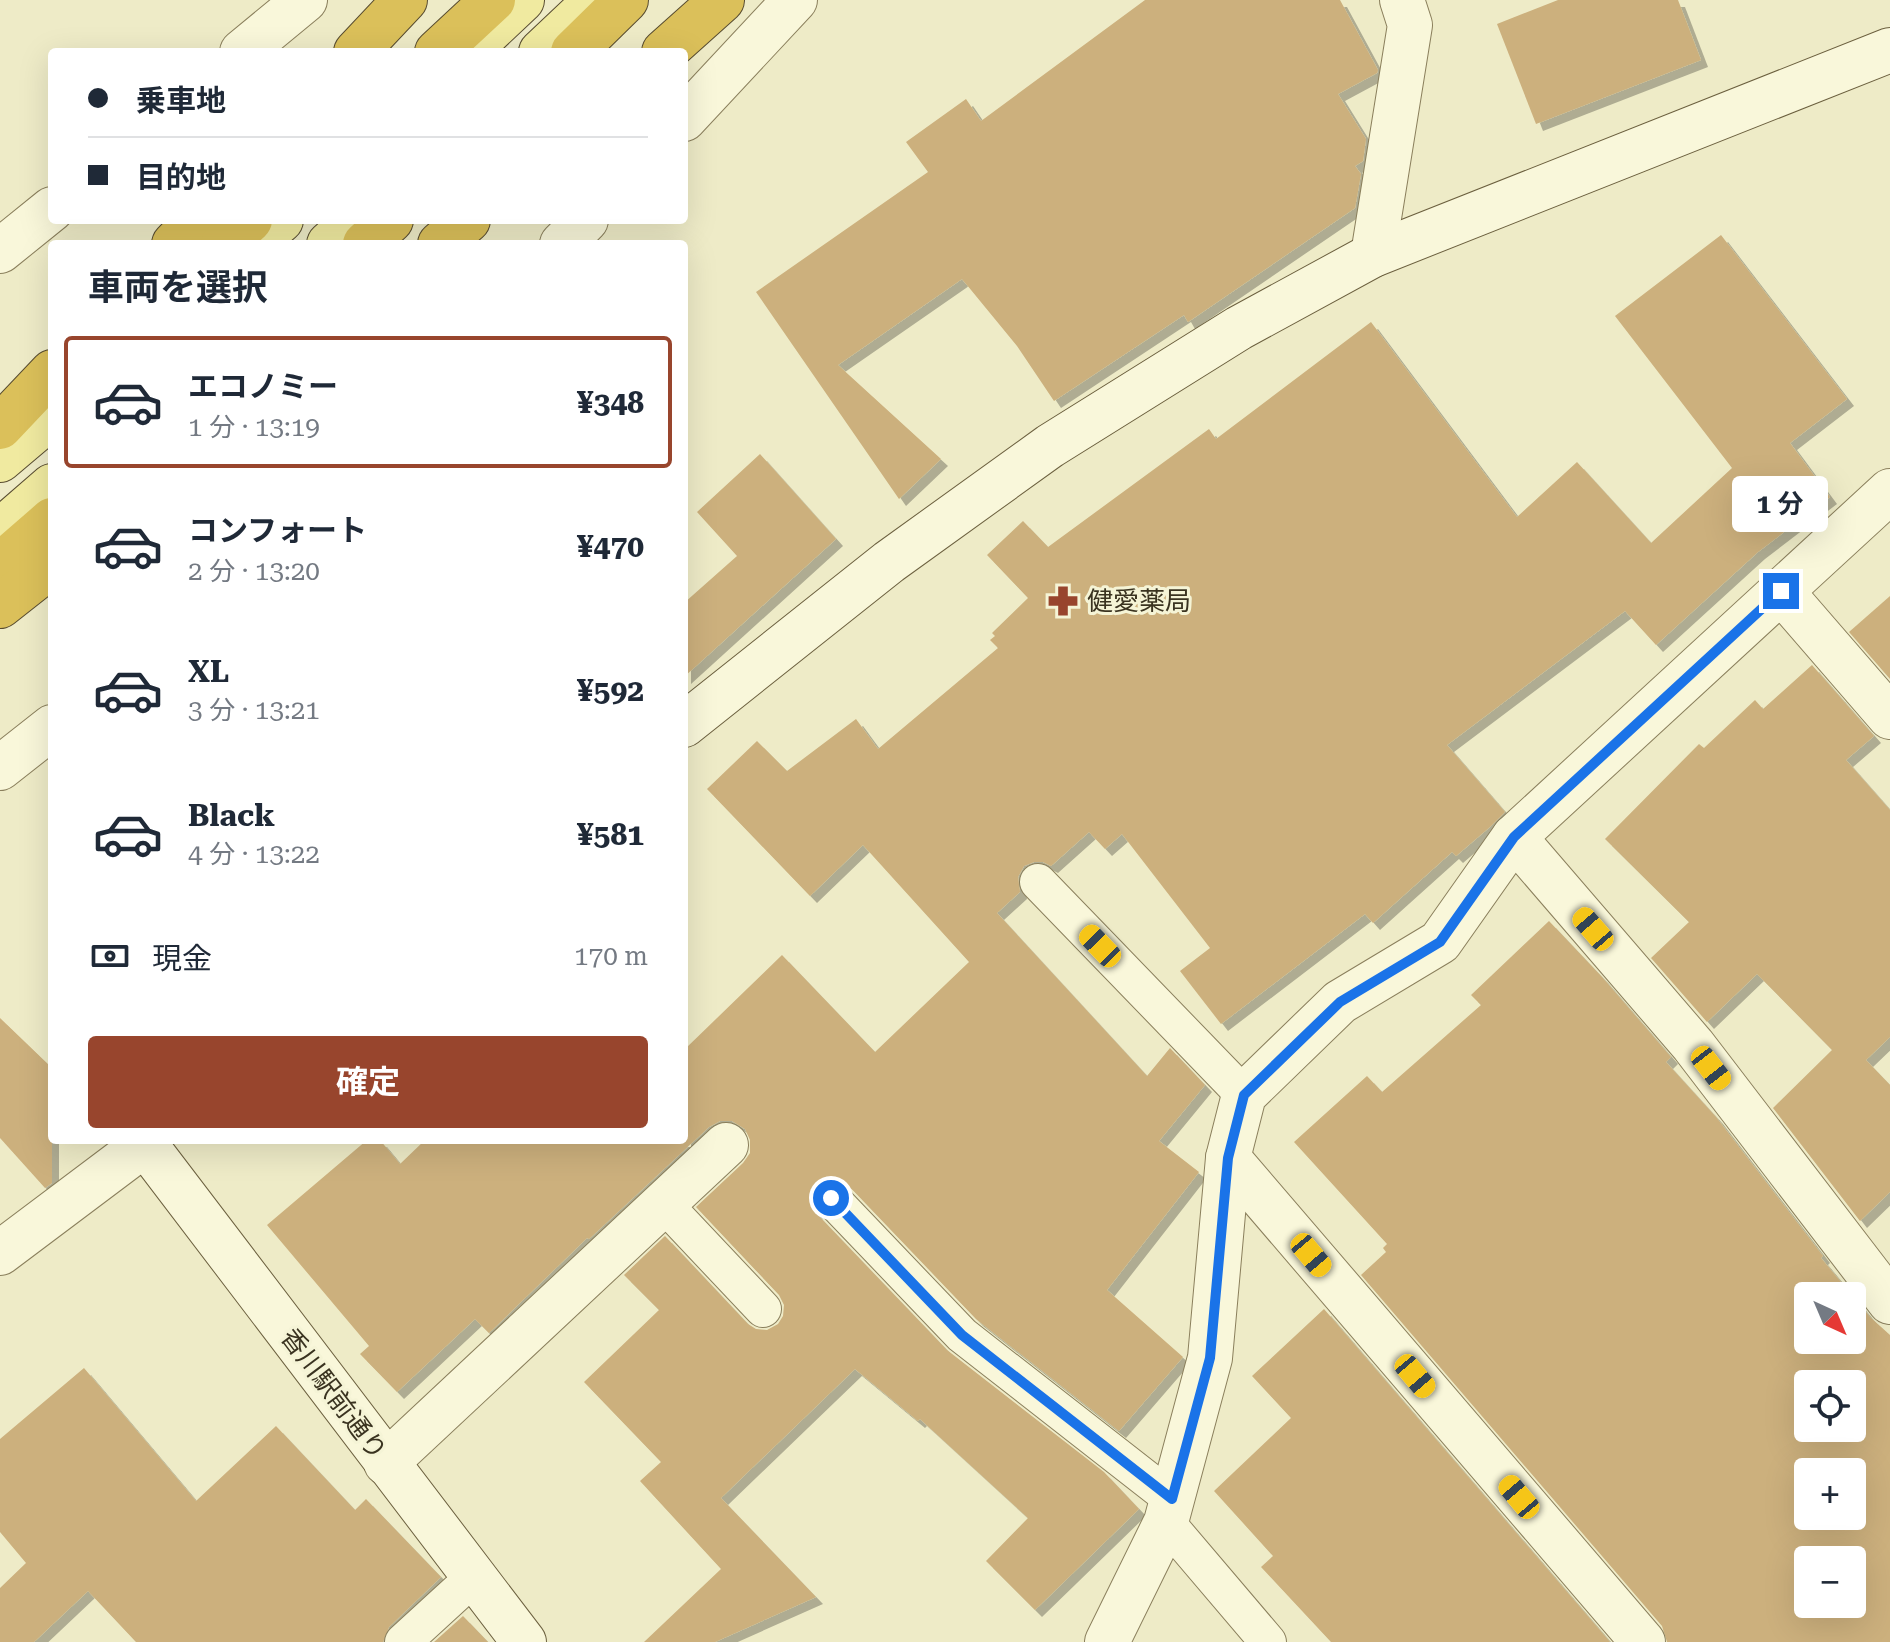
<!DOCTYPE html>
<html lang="ja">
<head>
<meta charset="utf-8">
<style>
	body { margin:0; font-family:"Roboto Serif","Noto Sans JP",serif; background:#f6f6f7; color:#1f2937; height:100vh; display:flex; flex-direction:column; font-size:30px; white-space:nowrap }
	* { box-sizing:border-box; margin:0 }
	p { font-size:26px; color:#747a83 }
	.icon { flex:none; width:44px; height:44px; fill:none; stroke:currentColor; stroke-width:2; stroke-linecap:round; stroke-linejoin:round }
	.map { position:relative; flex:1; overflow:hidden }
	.details { position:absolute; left:48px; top:240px; width:640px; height:904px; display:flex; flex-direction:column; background:#fff; border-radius:8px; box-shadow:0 8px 32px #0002 }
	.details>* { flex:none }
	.top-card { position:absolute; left:48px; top:48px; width:640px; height:176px; border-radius:8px; box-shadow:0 8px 32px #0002; display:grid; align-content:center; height:176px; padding:0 40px; background:#fff }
	.needle { width:52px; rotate:136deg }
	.fabs { position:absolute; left:1794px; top:1282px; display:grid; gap:16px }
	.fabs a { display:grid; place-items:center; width:72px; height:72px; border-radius:8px; background:#fff; box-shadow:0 8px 32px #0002; font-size:40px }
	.end { position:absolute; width:36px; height:36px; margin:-18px; border:10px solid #1a73e8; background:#fff; box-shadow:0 0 0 4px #fff }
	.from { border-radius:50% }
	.bubble { position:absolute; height:56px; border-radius:8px; background:#fff; box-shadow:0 8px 32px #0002; font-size:26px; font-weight:700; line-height:56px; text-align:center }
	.car { position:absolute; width:24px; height:48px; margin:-24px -12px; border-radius:10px; box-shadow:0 0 6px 2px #0007; background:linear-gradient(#f5c518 24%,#345 0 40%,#f5c518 0 76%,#345 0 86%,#f5c518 0) }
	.top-card b { display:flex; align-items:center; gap:28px; height:76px; font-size:30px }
	.top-card b+b { border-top:2px solid #e0e1e3 }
	.top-card i { width:20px; height:20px; background:#1f2937 }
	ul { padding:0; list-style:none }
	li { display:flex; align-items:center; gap:24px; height:132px; margin:0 16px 12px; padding:0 24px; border:4px solid transparent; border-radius:8px }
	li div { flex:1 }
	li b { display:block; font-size:30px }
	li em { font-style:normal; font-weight:700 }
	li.active { border-color:#98452d }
	li>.icon { width:72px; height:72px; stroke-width:1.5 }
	h2 { padding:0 40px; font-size:36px; line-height:96px }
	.pay { display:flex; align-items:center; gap:20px; height:88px; padding:0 40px; font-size:30px }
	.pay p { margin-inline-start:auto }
	.button { display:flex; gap:16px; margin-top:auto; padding:16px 40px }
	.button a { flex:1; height:92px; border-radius:8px; background:#98452d; color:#fff; font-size:32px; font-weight:700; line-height:92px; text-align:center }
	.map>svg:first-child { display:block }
</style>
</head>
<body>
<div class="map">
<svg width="1890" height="1642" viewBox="0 0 1890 1642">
	<defs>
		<filter id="shadow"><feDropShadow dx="7" dy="7" stdDeviation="0" flood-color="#0004"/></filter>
	</defs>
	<rect width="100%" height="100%" fill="#eeebc7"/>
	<g fill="#ccb07d" fill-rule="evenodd" filter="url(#shadow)">
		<polygon points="1145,0 1340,0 1378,70 1377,73 1338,94 1366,139 1363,161 1355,166 1361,174 1355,208 1188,322 1184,315 1054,401 1017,346 962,279 838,365 941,459 899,499 756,292 928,172 906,142 966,99 981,121"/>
		<polygon points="1558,0 1678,0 1701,60 1536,124 1497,24"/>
		<polygon points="1721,235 1847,399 1790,443 1830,497 1758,552 1656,645 1625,611 1447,745 1505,812 1491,826 1456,856 1452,852 1373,923 1365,914 1221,1024 1180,971 1210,948 1122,834 1105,849 1089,832 1051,866 1043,862 1034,862 1024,866 1018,877 1020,892 997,913 1147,1076 1170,1048 1205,1085 1159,1141 1199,1172 1107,1290 1183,1357 1119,1431 976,1319 846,1183 838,1178 827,1178 817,1182 811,1191 811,1202 816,1213 947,1350 1104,1472 1139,1509 1035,1610 986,1561 1028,1518 920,1419 918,1421 855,1369 721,1498 816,1597 715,1642 644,1642 721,1569 640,1481 661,1462 584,1382 659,1310 624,1275 665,1236 748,1324 756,1329 767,1330 778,1324 783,1316 784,1305 779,1295 696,1207 743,1163 750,1153 750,1140 745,1129 732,1121 720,1121 709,1127 589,1239 587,1238 489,1333 475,1319 397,1392 360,1354 369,1346 267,1225 367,1140 380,1140 400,1164 425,1140 684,1140 684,1050 782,955 875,1052 969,962 863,845 810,896 707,789 757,741 787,771 856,719 878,749 998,648 990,640 995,636 992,633 1028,598 987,555 1023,521 1048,547 1209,429 1216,439 1371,322 1517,517 1577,462 1651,543 1732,468 1615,316"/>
		<polygon points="760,454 836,539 684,677 684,603 737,556 697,512"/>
		<polygon points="1890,596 1890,679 1849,632"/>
		<polygon points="1812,665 1874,736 1846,760 1890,810 1890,1037 1866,1060 1890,1085 1890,1192 1860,1221 1773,1108 1832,1050 1757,974 1707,1022 1651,958 1689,922 1605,839 1699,744 1704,748 1755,700 1763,709"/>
		<path d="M1549,921L1602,977L1671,1057L1666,1062L1716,1117L1823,1256L1821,1258L1870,1317L1890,1335V1642H1667L1662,1626L1361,1275L1386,1252L1383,1248L1387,1244L1294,1142L1367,1076L1382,1092L1481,1005L1471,995ZM1808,1296H1852V1340H1808ZM1808,1384H1852V1428H1808ZM1808,1472H1852V1516H1808ZM1808,1560H1852V1604H1808Z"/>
		<polygon points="0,1018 52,1068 52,1183 45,1188 0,1138"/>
		<polygon points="1324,1309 1610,1642 1331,1642 1261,1567 1273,1556 1214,1491 1291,1418 1252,1376"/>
		<polygon points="84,1368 196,1501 276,1426 355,1510 366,1499 441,1577 389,1627 383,1642 136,1642 88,1591 34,1642 0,1642 0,1588 26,1563 0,1532 0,1439"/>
		<polygon points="463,1616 488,1642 434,1642"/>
	</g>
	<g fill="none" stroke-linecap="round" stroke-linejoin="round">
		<g stroke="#8a7f5c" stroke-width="38">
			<g id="lane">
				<polyline points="1038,882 1244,1095"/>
				<polyline points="831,1198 962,1335 1172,1499"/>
				<polyline points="664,1204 763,1309"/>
				<polyline points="1166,1522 1268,1642"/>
				<polyline points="403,1642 474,1577"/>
			</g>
		</g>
		<g stroke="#8a7f5c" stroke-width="46">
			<g id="street">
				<polyline points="242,52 305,0"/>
				<polyline points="684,119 795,0"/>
				<polyline points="562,244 586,220"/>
				<polyline points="0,251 52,209"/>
				<polyline points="1373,255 1410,25 1402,0"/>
				<polyline points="1781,591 1890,717"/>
				<polyline points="0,768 52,727"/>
				<polyline points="1514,837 1693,1045 1890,1302"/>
				<polyline points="1228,1158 1643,1642"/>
				<polyline points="0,1253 145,1144"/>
				<polyline points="386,1463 726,1145"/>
				<polyline points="1107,1642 1166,1522 1210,1358 1228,1158 1244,1095 1340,1002 1440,942 1514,837 1890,491"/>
			</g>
		</g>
		<g stroke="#6c603f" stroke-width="46">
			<g id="secondary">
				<polyline points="684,725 889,562 1050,446 1239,328 1373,255 1890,50"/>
				<polyline points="150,1140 145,1144 524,1642"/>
			</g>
		</g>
		<g stroke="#584c30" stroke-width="46">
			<g id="primary">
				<polyline points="469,50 522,0"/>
				<polyline points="541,52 596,0"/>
				<polyline points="253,244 281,220"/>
				<polyline points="329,244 356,220"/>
				<polyline points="0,460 52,416"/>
				<polyline points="0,531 52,486"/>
			</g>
		</g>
		<g stroke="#584c30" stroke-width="46">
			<g id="highway">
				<polyline points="356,52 405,0"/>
				<polyline points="437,52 493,0"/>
				<polyline points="573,52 626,0"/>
				<polyline points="664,52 722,0"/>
				<polyline points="174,244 197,220"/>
				<polyline points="223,244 250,220"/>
				<polyline points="365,244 391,220"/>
				<polyline points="440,244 468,220"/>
				<polyline points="0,427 52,372"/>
				<polyline points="0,565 52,520"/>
				<polyline points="0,606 52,565"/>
			</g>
		</g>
		<use href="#lane" stroke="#f9f7da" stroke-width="36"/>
		<use href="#street" stroke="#f9f7da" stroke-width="44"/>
		<use href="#secondary" stroke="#f9f7da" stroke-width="44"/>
		<use href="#primary" stroke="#f0eaa0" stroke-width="44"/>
		<use href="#highway" stroke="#dbc05a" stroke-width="44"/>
	</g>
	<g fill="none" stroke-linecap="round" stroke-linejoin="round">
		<polyline stroke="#1a73e8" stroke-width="10" points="831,1198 962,1335 1172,1499 1210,1358 1228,1158 1244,1095 1340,1002 1440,942 1514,837 1781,591"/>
	</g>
	<defs>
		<g id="pharmacy-bare" transform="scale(2.4)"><path d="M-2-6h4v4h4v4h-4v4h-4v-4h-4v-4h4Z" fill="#98452d" stroke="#f5f4d6" stroke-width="2.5" paint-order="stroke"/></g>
	</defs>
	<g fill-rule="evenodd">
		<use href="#pharmacy-bare" x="1063" y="601"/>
	</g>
	<g text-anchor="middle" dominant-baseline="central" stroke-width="6" stroke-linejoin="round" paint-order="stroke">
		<g font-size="26" fill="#3a3320" stroke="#f5f4d6" text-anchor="start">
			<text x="1087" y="601">健愛薬局</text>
		</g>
		<g font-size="26" fill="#3a3320" stroke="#f5f4d6">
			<text transform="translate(334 1394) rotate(53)">香川駅前通り</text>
		</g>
	</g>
</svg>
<div class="fabs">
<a><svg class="needle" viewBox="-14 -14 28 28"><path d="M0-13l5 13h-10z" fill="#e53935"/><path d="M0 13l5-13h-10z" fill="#747a83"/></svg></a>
<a><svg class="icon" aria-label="locate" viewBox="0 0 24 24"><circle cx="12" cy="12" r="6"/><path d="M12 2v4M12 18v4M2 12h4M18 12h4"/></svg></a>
<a>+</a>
<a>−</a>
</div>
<i class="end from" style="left:831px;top:1198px"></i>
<i class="end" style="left:1781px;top:591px"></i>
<div class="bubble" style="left:1732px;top:476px;width:96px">1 分</div>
<i class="car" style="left:1593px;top:929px;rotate:319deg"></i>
<i class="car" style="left:1100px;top:946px;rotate:316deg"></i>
<i class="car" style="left:1711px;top:1068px;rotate:142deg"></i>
<i class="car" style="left:1311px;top:1255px;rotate:140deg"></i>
<i class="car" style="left:1415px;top:1376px;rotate:140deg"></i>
<i class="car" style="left:1519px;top:1497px;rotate:320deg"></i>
<div class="top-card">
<b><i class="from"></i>乗車地</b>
<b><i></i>目的地</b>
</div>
<section class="details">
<h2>車両を選択</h2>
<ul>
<li class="active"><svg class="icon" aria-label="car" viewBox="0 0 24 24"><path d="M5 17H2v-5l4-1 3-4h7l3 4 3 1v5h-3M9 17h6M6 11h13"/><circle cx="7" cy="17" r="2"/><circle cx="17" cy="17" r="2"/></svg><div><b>エコノミー</b><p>1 分 · 13:19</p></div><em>¥348</em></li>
<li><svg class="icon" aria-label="car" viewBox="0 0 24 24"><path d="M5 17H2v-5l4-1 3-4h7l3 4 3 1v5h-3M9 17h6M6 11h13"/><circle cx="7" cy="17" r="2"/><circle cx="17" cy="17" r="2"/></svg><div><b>コンフォート</b><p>2 分 · 13:20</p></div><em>¥470</em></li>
<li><svg class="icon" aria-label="car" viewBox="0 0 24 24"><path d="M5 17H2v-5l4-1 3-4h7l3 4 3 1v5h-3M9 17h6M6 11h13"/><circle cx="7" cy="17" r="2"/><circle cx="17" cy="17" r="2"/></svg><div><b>XL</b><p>3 分 · 13:21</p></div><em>¥592</em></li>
<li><svg class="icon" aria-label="car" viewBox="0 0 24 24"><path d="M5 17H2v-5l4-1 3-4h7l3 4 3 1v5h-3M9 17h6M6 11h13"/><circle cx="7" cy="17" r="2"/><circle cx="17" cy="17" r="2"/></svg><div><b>Black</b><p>4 分 · 13:22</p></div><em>¥581</em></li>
</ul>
<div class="pay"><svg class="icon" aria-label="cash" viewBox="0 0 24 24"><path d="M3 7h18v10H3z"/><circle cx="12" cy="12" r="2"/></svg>現金<p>170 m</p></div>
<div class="button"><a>確定</a></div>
</section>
</div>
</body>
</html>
